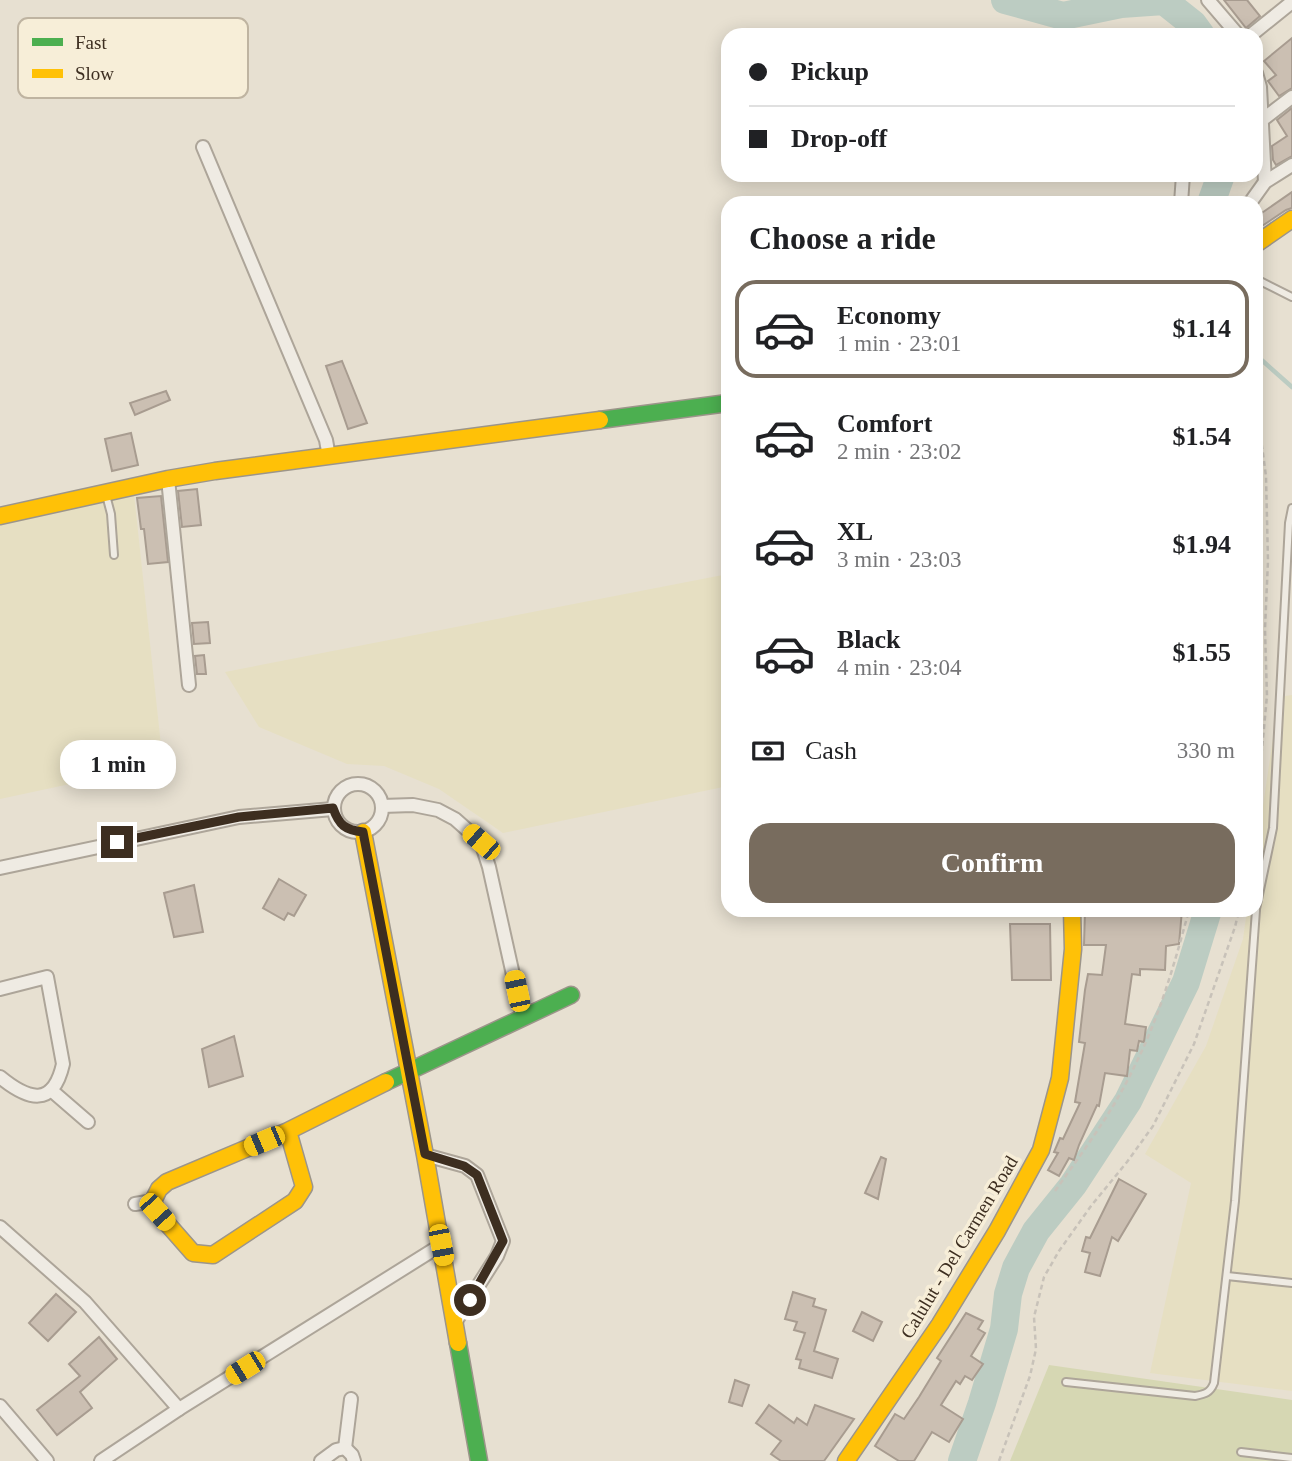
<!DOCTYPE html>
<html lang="en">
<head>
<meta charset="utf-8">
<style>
	body { margin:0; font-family:Georgia,serif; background:#f6f6f6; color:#202124; height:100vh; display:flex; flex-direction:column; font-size:26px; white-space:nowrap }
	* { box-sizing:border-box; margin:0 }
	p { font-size:23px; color:#757577 }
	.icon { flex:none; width:38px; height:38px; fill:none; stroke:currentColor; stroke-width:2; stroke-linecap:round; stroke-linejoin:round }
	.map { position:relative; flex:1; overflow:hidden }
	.drawer { position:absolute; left:721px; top:196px; width:542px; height:721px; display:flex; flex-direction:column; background:#fff; border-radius:21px; box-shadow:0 4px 18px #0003 }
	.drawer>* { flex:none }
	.hud { position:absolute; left:721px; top:28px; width:542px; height:154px; border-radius:21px; box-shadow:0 4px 18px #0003; display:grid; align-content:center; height:154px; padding:0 28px; background:#fff }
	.end { position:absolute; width:32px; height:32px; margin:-16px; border:9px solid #3d2e20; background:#fff; box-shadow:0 0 0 4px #fff }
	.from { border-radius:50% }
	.bubble { position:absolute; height:49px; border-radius:21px; background:#fff; box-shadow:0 4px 18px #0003; font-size:23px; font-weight:600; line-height:49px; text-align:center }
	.car { position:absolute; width:21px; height:42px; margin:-21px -10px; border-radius:9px; box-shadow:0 0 5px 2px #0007; background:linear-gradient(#f5c518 24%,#345 0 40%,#f5c518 0 76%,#345 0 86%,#f5c518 0) }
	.hud b { display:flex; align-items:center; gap:24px; height:66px; font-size:26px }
	.hud b+b { border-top:2px solid #e0e0e0 }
	.hud i { width:18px; height:18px; background:#202124 }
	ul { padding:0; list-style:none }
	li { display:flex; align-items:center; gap:21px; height:98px; margin:0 14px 10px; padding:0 14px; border:4px solid transparent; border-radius:21px }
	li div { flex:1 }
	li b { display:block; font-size:26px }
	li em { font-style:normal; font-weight:600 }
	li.selected { border-color:#786c5e }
	li>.icon { width:63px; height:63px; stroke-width:1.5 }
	h2 { padding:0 28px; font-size:32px; line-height:84px }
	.pay { display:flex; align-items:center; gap:18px; height:77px; padding:0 28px; font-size:26px }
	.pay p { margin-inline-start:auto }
	.primary-button { display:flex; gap:14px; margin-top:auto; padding:14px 28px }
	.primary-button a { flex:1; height:80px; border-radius:21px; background:#786c5e; color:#fff; font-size:28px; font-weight:600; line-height:80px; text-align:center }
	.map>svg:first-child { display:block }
</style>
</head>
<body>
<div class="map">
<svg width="1292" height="1461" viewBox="0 0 1292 1461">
	<rect width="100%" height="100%" fill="#e7e0d1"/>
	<g fill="#e6dfc2">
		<polygon points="134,494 163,764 0,799 0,524"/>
		<polygon points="728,574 728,786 503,833 439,789 384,766 347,764 259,727 225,672"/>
		<polygon points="1292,695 1292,1391 1150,1373 1191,1183 1145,1154 1206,1046 1243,939 1247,910 1256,910 1257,847 1279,697"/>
	</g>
	<polygon fill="#d6d7b3" points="1049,1365 1292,1400 1292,1461 1010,1461"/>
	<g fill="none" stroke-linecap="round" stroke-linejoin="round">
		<polyline stroke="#bcccc2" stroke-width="4.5" points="1256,355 1292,387"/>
		<g stroke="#bcccc2" stroke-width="28">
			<polyline points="1005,0 1063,16 1121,4 1164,1 1193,24 1201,35"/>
			<polyline points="1211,203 1221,175"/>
			<polyline points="962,1461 982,1403 1004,1329 1008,1294 1016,1268 1036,1231 1073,1185 1128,1101 1186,982 1208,910"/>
		</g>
	</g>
	<g fill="#cbbfb2" stroke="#a89c90" stroke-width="2">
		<polygon points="1224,0 1247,0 1260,16 1246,28"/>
		<polygon points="1292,38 1292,88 1279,96 1268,81 1276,75 1264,61"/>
		<polygon points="1292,108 1292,156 1276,165 1273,160 1272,146 1287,136 1277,120"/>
		<polygon points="1292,192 1292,208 1286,210 1256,230 1256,217"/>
		<polygon points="342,361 367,423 348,429 326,366"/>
		<polygon points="166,391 170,400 135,415 130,403"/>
		<polygon points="131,433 138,465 112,471 105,439"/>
		<polygon points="197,489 201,525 182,527 178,491"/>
		<polygon points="161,496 168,562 148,564 144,529 141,529 137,498"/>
		<polygon points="208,622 210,643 194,644 192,623"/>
		<polygon points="204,655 206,674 197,674 195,656"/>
		<polygon points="279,879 306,895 294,916 288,913 284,920 263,908"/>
		<polygon points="194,885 203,932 174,937 164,893"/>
		<polygon points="1182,910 1179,944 1166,946 1165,970 1140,969 1140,975 1132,974 1125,1024 1146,1027 1144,1042 1139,1041 1137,1051 1130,1050 1127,1076 1105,1073 1099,1106 1097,1105 1079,1145 1074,1160 1069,1158 1059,1176 1048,1170 1058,1153 1054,1152 1060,1138 1063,1139 1080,1103 1075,1102 1085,1043 1079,1042 1085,990 1088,974 1102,975 1106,945 1084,945 1085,911"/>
		<polygon points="1010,924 1050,924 1051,980 1012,980"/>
		<polygon points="234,1036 243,1076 209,1087 202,1049"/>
		<polygon points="881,1157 886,1159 878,1199 865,1193"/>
		<polygon points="1119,1179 1146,1194 1118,1241 1112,1237 1100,1276 1085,1272 1090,1253 1082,1251 1086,1237 1090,1238"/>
		<polygon points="793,1292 815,1299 813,1306 826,1310 814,1351 838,1359 832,1378 799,1368 801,1360 796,1359 805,1333 794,1330 797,1322 785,1319"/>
		<polygon points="56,1294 76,1312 48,1341 29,1323"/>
		<polygon points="862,1312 882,1322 873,1341 853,1331"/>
		<polygon points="966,1313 983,1321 978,1329 985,1333 971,1356 983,1364 972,1380 965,1376 960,1384 956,1381 941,1405 963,1419 949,1442 932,1432 914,1461 899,1461 875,1446 895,1414 904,1419 919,1397 941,1361 937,1358"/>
		<polygon points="99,1337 117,1359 80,1392 92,1408 57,1435 37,1410 80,1376 69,1364"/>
		<polygon points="735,1380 749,1385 742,1406 729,1402"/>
		<polygon points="769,1405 794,1423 797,1418 807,1425 815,1405 854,1419 824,1461 781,1461 771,1454 781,1441 756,1423"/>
	</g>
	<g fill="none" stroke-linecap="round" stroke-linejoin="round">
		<g stroke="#ada599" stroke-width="10">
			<g id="lane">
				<polyline points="1256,279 1292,297"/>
				<polyline points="106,495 111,514 114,555"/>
				<polyline points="1256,909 1273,828 1289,523 1292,508"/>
				<polyline points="1227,1276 1292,1283"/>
				<path d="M1066,1382L1195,1396C1205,1394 1210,1393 1214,1383L1235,1201L1256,910"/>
				<polyline points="1241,1452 1292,1458"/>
			</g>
		</g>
		<g stroke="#ada599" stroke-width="16">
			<g id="street">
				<polyline points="1208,0 1238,35"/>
				<polyline points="1251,35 1292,2"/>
				<polyline points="1256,73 1260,87 1265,182"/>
				<polyline points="1262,120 1292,97"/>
				<polyline points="203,147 326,440 329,457"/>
				<polyline points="1181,203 1183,175"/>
				<polyline points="1250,203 1265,182 1292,165"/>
				<polyline points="168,479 189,685"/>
				<circle cx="358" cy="808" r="24"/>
				<polyline points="382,806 413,805 438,810 455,819 481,842 489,867 522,1015"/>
				<polyline points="0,868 239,817 333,809"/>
				<path d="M0,989L47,977L63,1064C53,1108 28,1100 0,1077"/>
				<polyline points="51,1090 88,1122"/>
				<polyline points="425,1155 465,1166 477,1175 503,1241 497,1256 456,1321"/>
				<polyline points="135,1204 153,1201"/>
				<polyline points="0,1227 85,1302 179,1409"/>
				<polyline points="0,1406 47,1461"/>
				<polyline points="345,1448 351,1399"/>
				<polyline points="345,1448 352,1455 354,1461"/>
				<polyline points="101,1461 179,1409 441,1245"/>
				<polyline points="321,1461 336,1450 345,1448"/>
			</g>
		</g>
		<g stroke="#9c958a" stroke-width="19">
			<g id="fast">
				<polyline points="600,420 728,403"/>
				<polyline points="386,1082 571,995"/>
				<polyline points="458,1343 479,1461"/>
			</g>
		</g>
		<g stroke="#9c958a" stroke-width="19">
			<g id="slow">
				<polyline points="1256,244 1292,219"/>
				<polyline points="0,516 168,479 215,471 600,420"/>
				<polyline points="363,832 425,1155 458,1343"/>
				<polyline points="288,1131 304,1187 295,1201 213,1255 193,1253 157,1212 153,1201 159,1189 167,1182 288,1131 386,1082"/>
				<polyline points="846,1461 940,1324 997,1231 1041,1150 1060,1078 1073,949 1072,910"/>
			</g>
		</g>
		<g stroke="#c8c2b9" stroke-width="2.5" stroke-dasharray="5 3.5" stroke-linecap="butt">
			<polyline points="1256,402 1266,476 1268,561 1265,629 1267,696 1256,812"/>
			<path d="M1055,1191C1084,1150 1115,1109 1136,1063C1160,1015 1175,962 1189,910"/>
			<polyline points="999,1461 1030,1376 1036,1349 1034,1317 1044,1277 1059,1251 1091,1206 1127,1162 1153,1126 1194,1044 1235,927 1239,910"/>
		</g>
		<use href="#lane" stroke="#efebe3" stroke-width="6"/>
		<use href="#street" stroke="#efebe3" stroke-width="12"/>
		<use href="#fast" stroke="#4caf50" stroke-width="16"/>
		<use href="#slow" stroke="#ffc107" stroke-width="16"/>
	</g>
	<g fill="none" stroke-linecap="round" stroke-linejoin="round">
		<path stroke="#3d2e20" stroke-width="9" d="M117,842L239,817L333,808C339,825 345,830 363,832L425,1154L464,1166L477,1175L503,1241L470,1300"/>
	</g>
	<g text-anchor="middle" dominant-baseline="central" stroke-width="7" stroke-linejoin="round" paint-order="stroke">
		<g font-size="19" fill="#3d2e20" stroke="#f7eed8">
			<text transform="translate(959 1247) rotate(-59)">Calulut - Del Carmen Road</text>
		</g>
	</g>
	<rect x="18" y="18" width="230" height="80" rx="10" fill="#f7eed8" stroke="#bfb4a1" stroke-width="2"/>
	<rect x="32" y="38" width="31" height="8" fill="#4caf50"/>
	<rect x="32" y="69" width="31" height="9" fill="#ffc107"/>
	<g font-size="19" fill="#3d2e20">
		<text x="75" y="49">Fast</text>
		<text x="75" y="80">Slow</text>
	</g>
</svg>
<i class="end from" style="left:470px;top:1300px"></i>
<i class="end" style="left:117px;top:842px"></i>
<div class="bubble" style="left:60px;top:740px;width:116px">1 min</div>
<i class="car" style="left:481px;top:842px;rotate:311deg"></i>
<i class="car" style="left:517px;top:991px;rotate:348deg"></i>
<i class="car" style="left:264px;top:1141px;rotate:247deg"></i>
<i class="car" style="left:157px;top:1212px;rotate:138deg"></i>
<i class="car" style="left:441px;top:1245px;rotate:169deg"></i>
<i class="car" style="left:245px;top:1368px;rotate:238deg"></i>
<div class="hud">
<b><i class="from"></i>Pickup</b>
<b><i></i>Drop-off</b>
</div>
<section class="drawer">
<h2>Choose a ride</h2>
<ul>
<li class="selected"><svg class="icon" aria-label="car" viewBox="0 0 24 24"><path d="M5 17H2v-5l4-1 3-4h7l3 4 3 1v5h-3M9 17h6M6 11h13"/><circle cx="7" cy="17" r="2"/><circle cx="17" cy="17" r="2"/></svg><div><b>Economy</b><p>1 min · 23:01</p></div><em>$1.14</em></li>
<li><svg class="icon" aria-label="car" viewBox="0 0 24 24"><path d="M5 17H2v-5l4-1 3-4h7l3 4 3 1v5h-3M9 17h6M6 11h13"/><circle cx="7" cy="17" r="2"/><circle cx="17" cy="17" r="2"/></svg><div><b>Comfort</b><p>2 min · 23:02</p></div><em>$1.54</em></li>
<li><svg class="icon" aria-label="car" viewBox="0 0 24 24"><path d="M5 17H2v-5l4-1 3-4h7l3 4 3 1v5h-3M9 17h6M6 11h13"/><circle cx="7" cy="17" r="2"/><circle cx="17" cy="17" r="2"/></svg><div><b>XL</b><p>3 min · 23:03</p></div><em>$1.94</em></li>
<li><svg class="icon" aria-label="car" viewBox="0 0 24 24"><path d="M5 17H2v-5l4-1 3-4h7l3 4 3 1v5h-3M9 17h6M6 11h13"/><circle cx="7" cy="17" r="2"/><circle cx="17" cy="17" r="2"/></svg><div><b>Black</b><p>4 min · 23:04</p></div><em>$1.55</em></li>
</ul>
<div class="pay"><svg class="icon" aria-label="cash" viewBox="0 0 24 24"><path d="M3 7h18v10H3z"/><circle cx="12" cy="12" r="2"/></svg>Cash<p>330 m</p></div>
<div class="primary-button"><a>Confirm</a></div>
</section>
</div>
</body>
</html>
